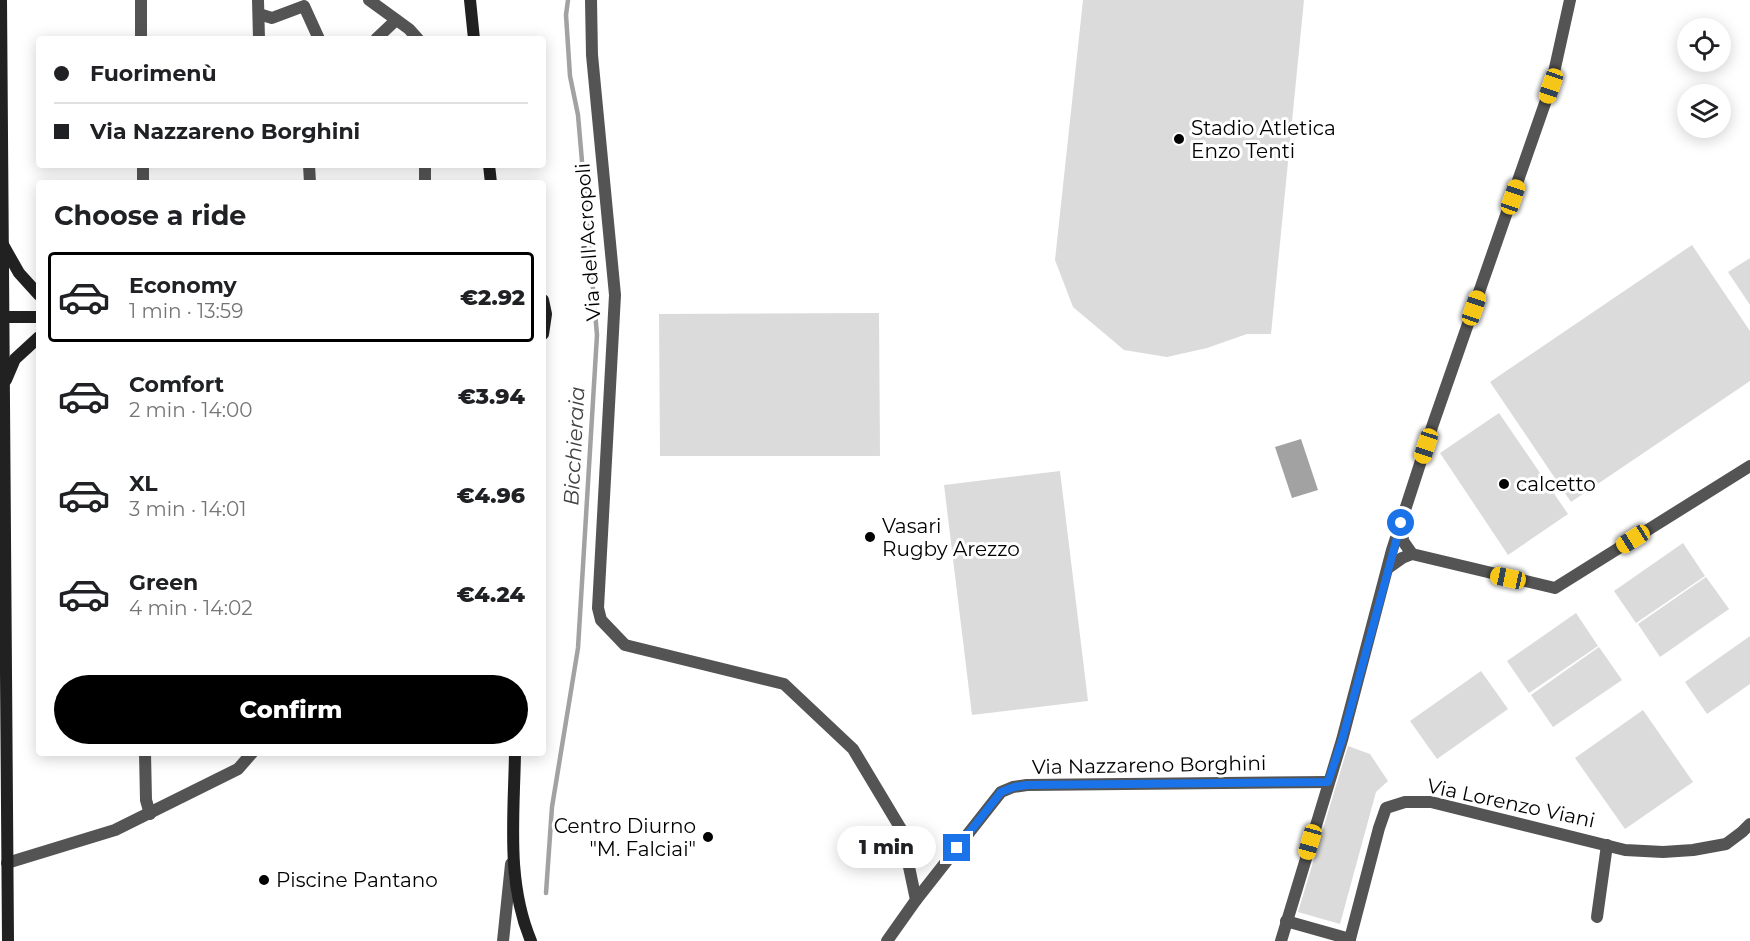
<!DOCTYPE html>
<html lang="en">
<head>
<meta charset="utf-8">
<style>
	body { margin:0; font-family:Montserrat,sans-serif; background:#f6f6f6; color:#202124; height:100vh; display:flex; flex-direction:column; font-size:22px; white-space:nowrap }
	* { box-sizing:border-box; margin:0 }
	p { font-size:20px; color:#757577 }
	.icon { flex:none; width:33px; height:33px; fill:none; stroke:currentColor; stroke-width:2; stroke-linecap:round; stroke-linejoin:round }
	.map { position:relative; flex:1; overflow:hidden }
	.panel { position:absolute; left:36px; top:180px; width:510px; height:576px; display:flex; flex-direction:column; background:#fff; border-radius:6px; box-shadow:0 3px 15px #0003 }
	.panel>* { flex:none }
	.top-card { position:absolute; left:36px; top:36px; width:510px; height:132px; border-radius:6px; box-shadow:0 3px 15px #0003; display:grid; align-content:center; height:132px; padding:0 18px; background:#fff }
	.tools { position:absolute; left:1677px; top:18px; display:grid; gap:12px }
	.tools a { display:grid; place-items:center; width:54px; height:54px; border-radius:50%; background:#fff; box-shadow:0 3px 15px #0003; font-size:30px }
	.end { position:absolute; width:27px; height:27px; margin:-14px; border:8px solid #1a73e8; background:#fff; box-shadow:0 0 0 3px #fff }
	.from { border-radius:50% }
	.bubble { position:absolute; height:42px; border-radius:21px; background:#fff; box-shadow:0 3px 15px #0003; font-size:20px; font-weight:800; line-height:42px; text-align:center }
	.car { position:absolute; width:18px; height:36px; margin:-18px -9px; border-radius:8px; box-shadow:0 0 4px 2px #0007; background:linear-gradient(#f5c518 24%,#345 0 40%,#f5c518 0 76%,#345 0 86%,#f5c518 0) }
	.top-card b { display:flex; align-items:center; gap:21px; height:57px; font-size:22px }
	.top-card b+b { border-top:2px solid #e0e0e0 }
	.top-card i { width:15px; height:15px; background:#202124 }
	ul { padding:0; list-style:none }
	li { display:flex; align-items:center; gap:18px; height:90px; margin:0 12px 9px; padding:0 6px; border:3px solid transparent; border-radius:6px }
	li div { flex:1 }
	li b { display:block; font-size:22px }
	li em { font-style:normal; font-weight:800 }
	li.selected { border-color:#000 }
	li>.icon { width:54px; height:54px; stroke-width:1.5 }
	h2 { padding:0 18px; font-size:27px; line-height:72px }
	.cta { display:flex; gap:12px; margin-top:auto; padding:12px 18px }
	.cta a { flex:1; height:69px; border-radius:36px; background:#000; color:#fff; font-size:24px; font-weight:800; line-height:69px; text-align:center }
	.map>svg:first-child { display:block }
</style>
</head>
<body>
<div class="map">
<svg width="1750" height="941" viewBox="0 0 1750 941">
	<rect width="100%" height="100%" fill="#fff"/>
	<g fill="#dbdbdb">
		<polygon points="1083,0 1304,0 1271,334 1247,334 1207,348 1167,357 1124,350 1073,307 1055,260"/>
		<polygon points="1692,245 1750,331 1750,381 1571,502 1490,382"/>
		<polygon points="1750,258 1750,305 1728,272"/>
		<polygon points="879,313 880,456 660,456 659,314"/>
		<polygon points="1499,413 1568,514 1508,555 1440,453"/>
		<polygon points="1060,471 1088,701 972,715 944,485"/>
		<polygon points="1683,543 1705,576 1636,623 1614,591"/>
		<polygon points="1706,577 1729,609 1660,657 1638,624"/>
		<polygon points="1576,613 1598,646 1529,693 1507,661"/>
		<polygon points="1750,636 1750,684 1707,714 1685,682"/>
		<polygon points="1599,647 1622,680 1553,727 1531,695"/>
		<polygon points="1481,671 1508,709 1437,759 1410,721"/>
		<polygon points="1643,710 1693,782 1625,829 1575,758"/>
		<polygon points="1348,746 1370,754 1388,781 1376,792 1340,924 1298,912"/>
	</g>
	<polygon fill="#a2a2a2" points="1301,439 1318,490 1292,498 1275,447"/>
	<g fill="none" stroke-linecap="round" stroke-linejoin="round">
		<polyline stroke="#a2a2a2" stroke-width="4.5" points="546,893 552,807 578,648 597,335 578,115 570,76 566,15 568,0"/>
		<g stroke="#545454" stroke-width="12">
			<polyline points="141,0 141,39"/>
			<polyline points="258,0 259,39"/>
			<polyline points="369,0 409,29 418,39"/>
			<polyline points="591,0 592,55 615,295 598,608 601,620 625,645 784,684 853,749 901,829 916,900 887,941"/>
			<polyline points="259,14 272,18 304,6 319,39"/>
			<polyline points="376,39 396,20"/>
			<polyline points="143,165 143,183"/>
			<polyline points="309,165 310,183"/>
			<polyline points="425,165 425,183"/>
			<polyline points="1402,525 1403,541 1412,554"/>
			<polyline points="1388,568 1402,558 1412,554 1555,588 1750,466"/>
			<polyline points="145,753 146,800 150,814"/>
			<polyline points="7,863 115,830 238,769 252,753"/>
			<polyline points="916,900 1001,792 1013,787 1027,785 1328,782"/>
			<polyline points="1597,917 1607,845"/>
			<polyline points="1286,921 1350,939 1350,941"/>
			<polyline points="1350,939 1379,828 1386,808 1405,802 1431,802 1625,850 1663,852 1693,850 1726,844 1742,832 1750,824"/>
			<polyline points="503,941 511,864"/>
			<polyline points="1281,941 1342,740 1392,550 1432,427 1551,86 1570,0"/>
		</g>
		<g stroke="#212121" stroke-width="12">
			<polyline points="1,0 8,941"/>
			<polyline points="470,0 474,39"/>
			<polyline points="489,165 491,183"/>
			<polyline points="2,243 19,273 39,295"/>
			<polyline points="543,300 546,314 543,334"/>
			<polyline points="0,317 39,317"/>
			<polyline points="6,380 15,359 39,337"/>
			<path d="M515,753C514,816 506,882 531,941"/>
		</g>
	</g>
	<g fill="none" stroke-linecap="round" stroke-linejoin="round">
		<polyline stroke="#1a73e8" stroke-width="8" points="957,848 1001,792 1014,787 1027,785 1328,782 1342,740 1401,523"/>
	</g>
	<g fill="#000" stroke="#fff" stroke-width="2">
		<circle cx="1179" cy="139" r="6"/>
		<circle cx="1504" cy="484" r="6"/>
		<circle cx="870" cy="537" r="6"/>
		<circle cx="708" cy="837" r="6"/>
		<circle cx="264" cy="880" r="6"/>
	</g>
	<g text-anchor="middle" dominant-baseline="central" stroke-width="6" stroke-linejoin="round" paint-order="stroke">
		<g font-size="20" fill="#000" stroke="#fff" text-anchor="start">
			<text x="1191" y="128">Stadio Atletica<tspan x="1191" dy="23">Enzo Tenti</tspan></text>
			<text x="1516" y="484">calcetto</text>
			<text x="882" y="526">Vasari<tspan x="882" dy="23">Rugby Arezzo</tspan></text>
			<text x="696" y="826" text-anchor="end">Centro Diurno<tspan x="696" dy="23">"M. Falciai"</tspan></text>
			<text x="276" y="880">Piscine Pantano</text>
		</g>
		<g font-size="20" fill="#000" stroke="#fff">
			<text transform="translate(588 242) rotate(-94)">Via dell'Acropoli</text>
			<text transform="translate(1149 765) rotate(-1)">Via Nazzareno Borghini</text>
			<text transform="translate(1511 803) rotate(12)">Via Lorenzo Viani</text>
		</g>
		<g font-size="21" font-style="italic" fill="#434343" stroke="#fff">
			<text transform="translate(574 446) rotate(-87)">Bicchieraia</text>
		</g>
	</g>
</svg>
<div class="tools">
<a><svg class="icon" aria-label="locate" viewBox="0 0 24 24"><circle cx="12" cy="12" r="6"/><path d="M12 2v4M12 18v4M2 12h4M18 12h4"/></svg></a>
<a><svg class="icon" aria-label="layers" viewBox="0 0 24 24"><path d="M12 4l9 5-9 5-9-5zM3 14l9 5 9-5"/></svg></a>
</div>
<i class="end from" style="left:1401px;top:523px"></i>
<i class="end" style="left:957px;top:848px"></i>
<div class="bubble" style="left:837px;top:826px;width:99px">1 min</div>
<i class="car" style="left:1551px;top:86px;rotate:199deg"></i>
<i class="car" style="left:1513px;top:197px;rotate:19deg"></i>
<i class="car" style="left:1474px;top:308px;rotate:19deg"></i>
<i class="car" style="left:1426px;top:446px;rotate:198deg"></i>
<i class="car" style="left:1633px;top:539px;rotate:238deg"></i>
<i class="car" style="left:1508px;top:578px;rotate:282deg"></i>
<i class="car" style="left:1310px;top:842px;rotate:196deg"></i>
<div class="top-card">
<b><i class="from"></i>Fuorimenù</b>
<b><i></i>Via Nazzareno Borghini</b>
</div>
<section class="panel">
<h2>Choose a ride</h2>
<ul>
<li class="selected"><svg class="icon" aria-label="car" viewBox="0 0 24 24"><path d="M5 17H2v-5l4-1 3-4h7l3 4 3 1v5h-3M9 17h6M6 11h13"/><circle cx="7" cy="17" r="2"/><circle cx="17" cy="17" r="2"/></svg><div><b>Economy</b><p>1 min · 13:59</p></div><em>€2.92</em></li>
<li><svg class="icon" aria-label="car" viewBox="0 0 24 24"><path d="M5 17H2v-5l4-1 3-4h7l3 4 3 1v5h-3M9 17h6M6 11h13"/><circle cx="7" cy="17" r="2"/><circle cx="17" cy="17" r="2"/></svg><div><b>Comfort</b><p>2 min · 14:00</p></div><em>€3.94</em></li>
<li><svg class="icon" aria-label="car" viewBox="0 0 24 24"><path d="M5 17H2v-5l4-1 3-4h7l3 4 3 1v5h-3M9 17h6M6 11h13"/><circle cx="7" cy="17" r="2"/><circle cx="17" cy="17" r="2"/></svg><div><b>XL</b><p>3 min · 14:01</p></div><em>€4.96</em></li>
<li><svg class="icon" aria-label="car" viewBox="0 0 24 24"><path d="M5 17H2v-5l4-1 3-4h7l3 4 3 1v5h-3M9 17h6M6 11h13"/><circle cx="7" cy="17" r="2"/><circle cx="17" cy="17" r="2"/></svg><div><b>Green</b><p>4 min · 14:02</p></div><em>€4.24</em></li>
</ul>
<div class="cta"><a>Confirm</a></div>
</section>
</div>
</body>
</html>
